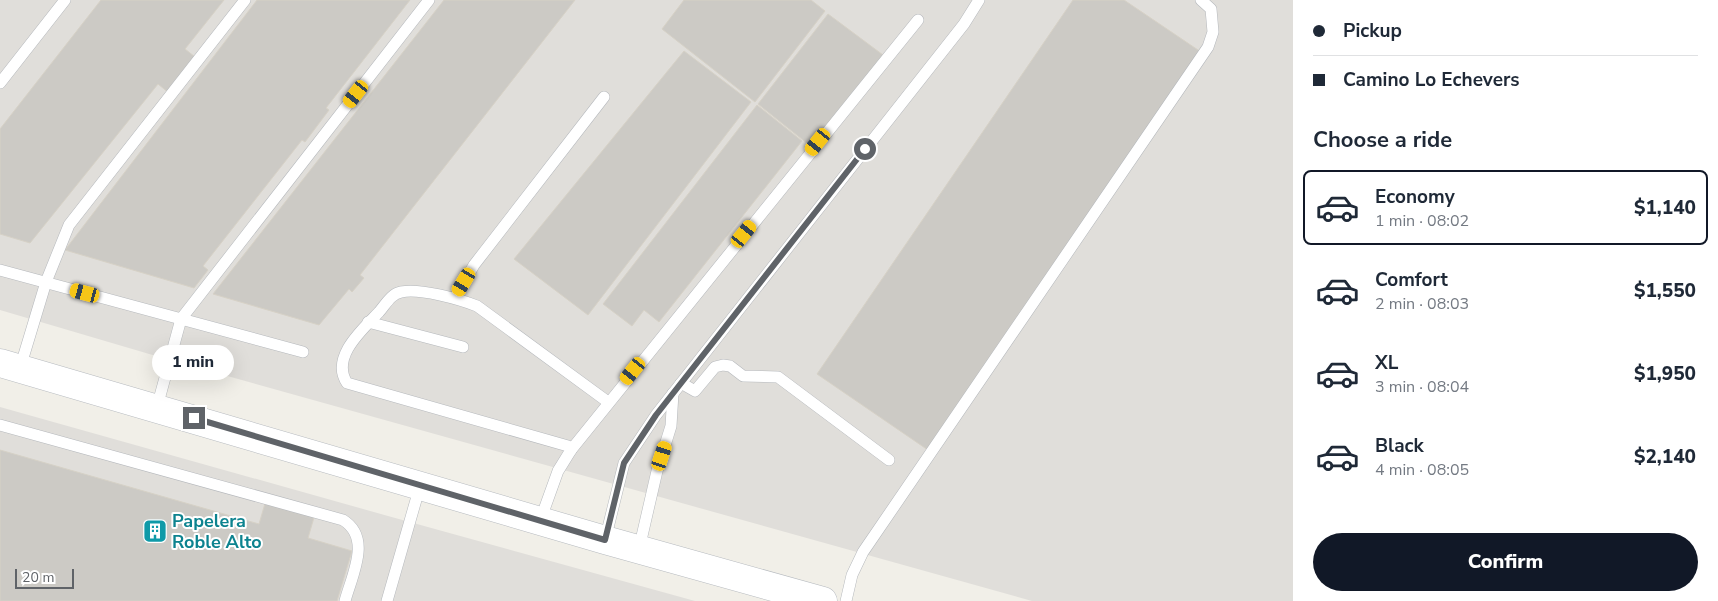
<!DOCTYPE html>
<html lang="en">
<head>
<meta charset="utf-8">
<style>
	body { margin:0; font-family:"Nunito Sans",sans-serif; background:#f2f2f3; color:#1f2937; height:100vh; display:flex; flex-direction:column; font-size:19px; white-space:nowrap }
	* { box-sizing:border-box; margin:0 }
	p { font-size:16px; color:#747a83 }
	.icon { flex:none; width:28px; height:28px; fill:none; stroke:currentColor; stroke-width:2; stroke-linecap:round; stroke-linejoin:round }
	.map { position:relative; flex:1; overflow:hidden }
	.panel { display:flex; flex-direction:column; background:#fff; width:425px }
	.panel>* { flex:none }
	.guide { display:grid; align-content:center; height:110px; padding:0 20px; background:#fff }
	.scale { position:absolute; left:15px; bottom:12px; width:59px; box-sizing:border-box; padding-left:5px; border:2px solid #5f6368; border-top:0; font-size:14px; line-height:18px; white-space:nowrap; color:#5f6368; -webkit-text-stroke:4px #fff; paint-order:stroke }
	.end { position:absolute; width:22px; height:22px; margin:-11px; border:6px solid #5f6368; background:#fff; box-shadow:0 0 0 2px #fff }
	.from { border-radius:50% }
	.bubble { position:absolute; height:35px; border-radius:18px; background:#fff; box-shadow:0 5px 20px #0002; font-size:16px; font-weight:800; line-height:35px; text-align:center }
	.car { position:absolute; width:15px; height:30px; margin:-15px -8px; border-radius:6px; box-shadow:0 0 4px 1px #0007; background:linear-gradient(#f5c518 24%,#345 0 40%,#f5c518 0 76%,#345 0 86%,#f5c518 0) }
	.guide b { display:flex; align-items:center; gap:18px; height:48px; font-size:19px }
	.guide b+b { border-top:1px solid #e0e1e3 }
	.guide i { width:12px; height:12px; background:#1f2937 }
	ul { padding:0; list-style:none }
	li { display:flex; align-items:center; gap:15px; height:75px; margin:0 10px 8px; padding:0 10px; border:2px solid transparent; border-radius:8px }
	li div { flex:1 }
	li b { display:block; font-size:19px }
	li em { font-style:normal; font-weight:800 }
	li.selected { border-color:#111827 }
	li>.icon { width:45px; height:45px; stroke-width:1.5 }
	h2 { padding:0 20px; font-size:22px; line-height:60px }
	.cta { display:flex; gap:10px; margin-top:auto; padding:10px 20px }
	.cta a { flex:1; height:58px; border-radius:30px; background:#111827; color:#fff; font-size:20px; font-weight:800; line-height:58px; text-align:center }
	main { display:flex; flex:1; min-height:0 }
	.map>svg:first-child { display:block }
</style>
</head>
<body>
<main>
<div class="map">
<svg width="1293" height="601" viewBox="0 0 1293 601">
	<rect width="100%" height="100%" fill="#f1efe8"/>
	<g fill="#e0deda">
		<polygon points="0,0 1293,0 1293,601 1032,601 156,356 0,310"/>
		<polygon points="0,407 388,516 695,601 0,601"/>
	</g>
	<g fill="#cccac5" stroke="#d6d1c6">
		<polygon points="101,0 224,0 185,49 195,57 169,93 158,84 30,243 0,234 0,129"/>
		<polygon points="257,0 410,0 326,108 329,110 305,142 302,140 203,266 208,270 194,288 65,250"/>
		<polygon points="444,0 575,0 360,275 364,278 352,292 349,289 319,325 213,294"/>
		<polygon points="684,0 811,0 825,11 755,102 662,29"/>
		<polygon points="1073,0 1124,0 1201,52 928,450 817,374"/>
		<polygon points="828,14 883,55 813,148 758,104"/>
		<polygon points="684,51 751,102 588,315 514,259"/>
		<polygon points="757,105 802,141 659,322 644,310 632,326 603,304"/>
		<polygon points="0,450 259,524 266,500 315,514 308,538 352,551 337,601 0,601"/>
	</g>
	<g fill="none" stroke-linecap="round" stroke-linejoin="round">
		<g stroke="#b5b8bc" stroke-width="12">
			<g id="service">
				<polyline points="0,83 65,0"/>
				<polyline points="0,270 303,352"/>
				<polyline points="455,298 474,265 604,97"/>
				<polyline points="368,322 463,347"/>
				<polyline points="20,368 46,282 69,225 245,0"/>
				<polyline points="681,383 695,391 715,367 723,365 730,366 743,376 778,377 889,460"/>
				<polyline points="157,407 181,319 429,0"/>
				<path d="M0,425L343,520C372,538 352,575 345,601"/>
				<polyline points="571,450 918,20"/>
				<path d="M540,521L558,471L571,450L568,446L347,383C330,357 363,329 379,312C386,304 391,294 401,292C420,288 459,299 477,306L608,402"/>
				<polyline points="605,540 624,463 656,415 964,24 979,0"/>
				<polyline points="639,549 657,471 671,426 673,393"/>
				<polyline points="387,601 420,486"/>
				<polyline points="846,601 852,575 863,552 1208,47 1213,32 1211,9 1201,0"/>
			</g>
		</g>
		<g stroke="#b6babf" stroke-width="29">
			<polyline id="secondary" points="0,363 605,540 823,601"/>
		</g>
		<use href="#service" stroke="#fff" stroke-width="11"/>
		<use href="#secondary" stroke="#fff" stroke-width="28"/>
	</g>
	<g fill="none" stroke-linecap="round" stroke-linejoin="round">
		<polyline stroke="#5f6368" stroke-width="6" points="194,418 605,540 624,463 656,415 865,149"/>
	</g>
	<defs>
		<g id="building-square" transform="scale(1.25)"><rect x="-9" y="-9" width="18" height="18" rx="4" fill="#0f9aa8" stroke="#fff"/><path d="M-4-6H4V6H1V3H-1V6H-4ZM-2.5-4.3h1.7v1.8h-1.7ZM.8-4.3h1.7v1.8H.8ZM-2.5-1h1.7V.8h-1.7ZM.8-1h1.7V.8H.8Z" fill="#fff"/></g>
	</defs>
	<g fill-rule="evenodd">
		<use href="#building-square" x="155" y="531"/>
	</g>
	<g text-anchor="middle" dominant-baseline="central" stroke-width="4" stroke-linejoin="round" paint-order="stroke">
		<g font-size="18" font-weight="bold" fill="#0d838f" stroke="#fff" text-anchor="start">
			<text x="172" y="521">Papelera<tspan x="172" dy="21">Roble Alto</tspan></text>
		</g>
	</g>
</svg>
<div class="scale">20 m</div>
<i class="end from" style="left:865px;top:149px"></i>
<i class="end" style="left:194px;top:418px"></i>
<div class="bubble" style="left:152px;top:345px;width:82px">1 min</div>
<i class="car" style="left:356px;top:94px;rotate:218deg"></i>
<i class="car" style="left:818px;top:142px;rotate:219deg"></i>
<i class="car" style="left:744px;top:234px;rotate:39deg"></i>
<i class="car" style="left:464px;top:282px;rotate:211deg"></i>
<i class="car" style="left:85px;top:293px;rotate:285deg"></i>
<i class="car" style="left:633px;top:371px;rotate:219deg"></i>
<i class="car" style="left:662px;top:456px;rotate:18deg"></i>
</div>
<section class="panel">
<div class="guide">
<b><i class="from"></i>Pickup</b>
<b><i></i>Camino Lo Echevers</b>
</div>
<h2>Choose a ride</h2>
<ul>
<li class="selected"><svg class="icon" aria-label="car" viewBox="0 0 24 24"><path d="M5 17H2v-5l4-1 3-4h7l3 4 3 1v5h-3M9 17h6M6 11h13"/><circle cx="7" cy="17" r="2"/><circle cx="17" cy="17" r="2"/></svg><div><b>Economy</b><p>1 min · 08:02</p></div><em>$1,140</em></li>
<li><svg class="icon" aria-label="car" viewBox="0 0 24 24"><path d="M5 17H2v-5l4-1 3-4h7l3 4 3 1v5h-3M9 17h6M6 11h13"/><circle cx="7" cy="17" r="2"/><circle cx="17" cy="17" r="2"/></svg><div><b>Comfort</b><p>2 min · 08:03</p></div><em>$1,550</em></li>
<li><svg class="icon" aria-label="car" viewBox="0 0 24 24"><path d="M5 17H2v-5l4-1 3-4h7l3 4 3 1v5h-3M9 17h6M6 11h13"/><circle cx="7" cy="17" r="2"/><circle cx="17" cy="17" r="2"/></svg><div><b>XL</b><p>3 min · 08:04</p></div><em>$1,950</em></li>
<li><svg class="icon" aria-label="car" viewBox="0 0 24 24"><path d="M5 17H2v-5l4-1 3-4h7l3 4 3 1v5h-3M9 17h6M6 11h13"/><circle cx="7" cy="17" r="2"/><circle cx="17" cy="17" r="2"/></svg><div><b>Black</b><p>4 min · 08:05</p></div><em>$2,140</em></li>
</ul>
<div class="cta"><a>Confirm</a></div>
</section>
</main>
</body>
</html>
